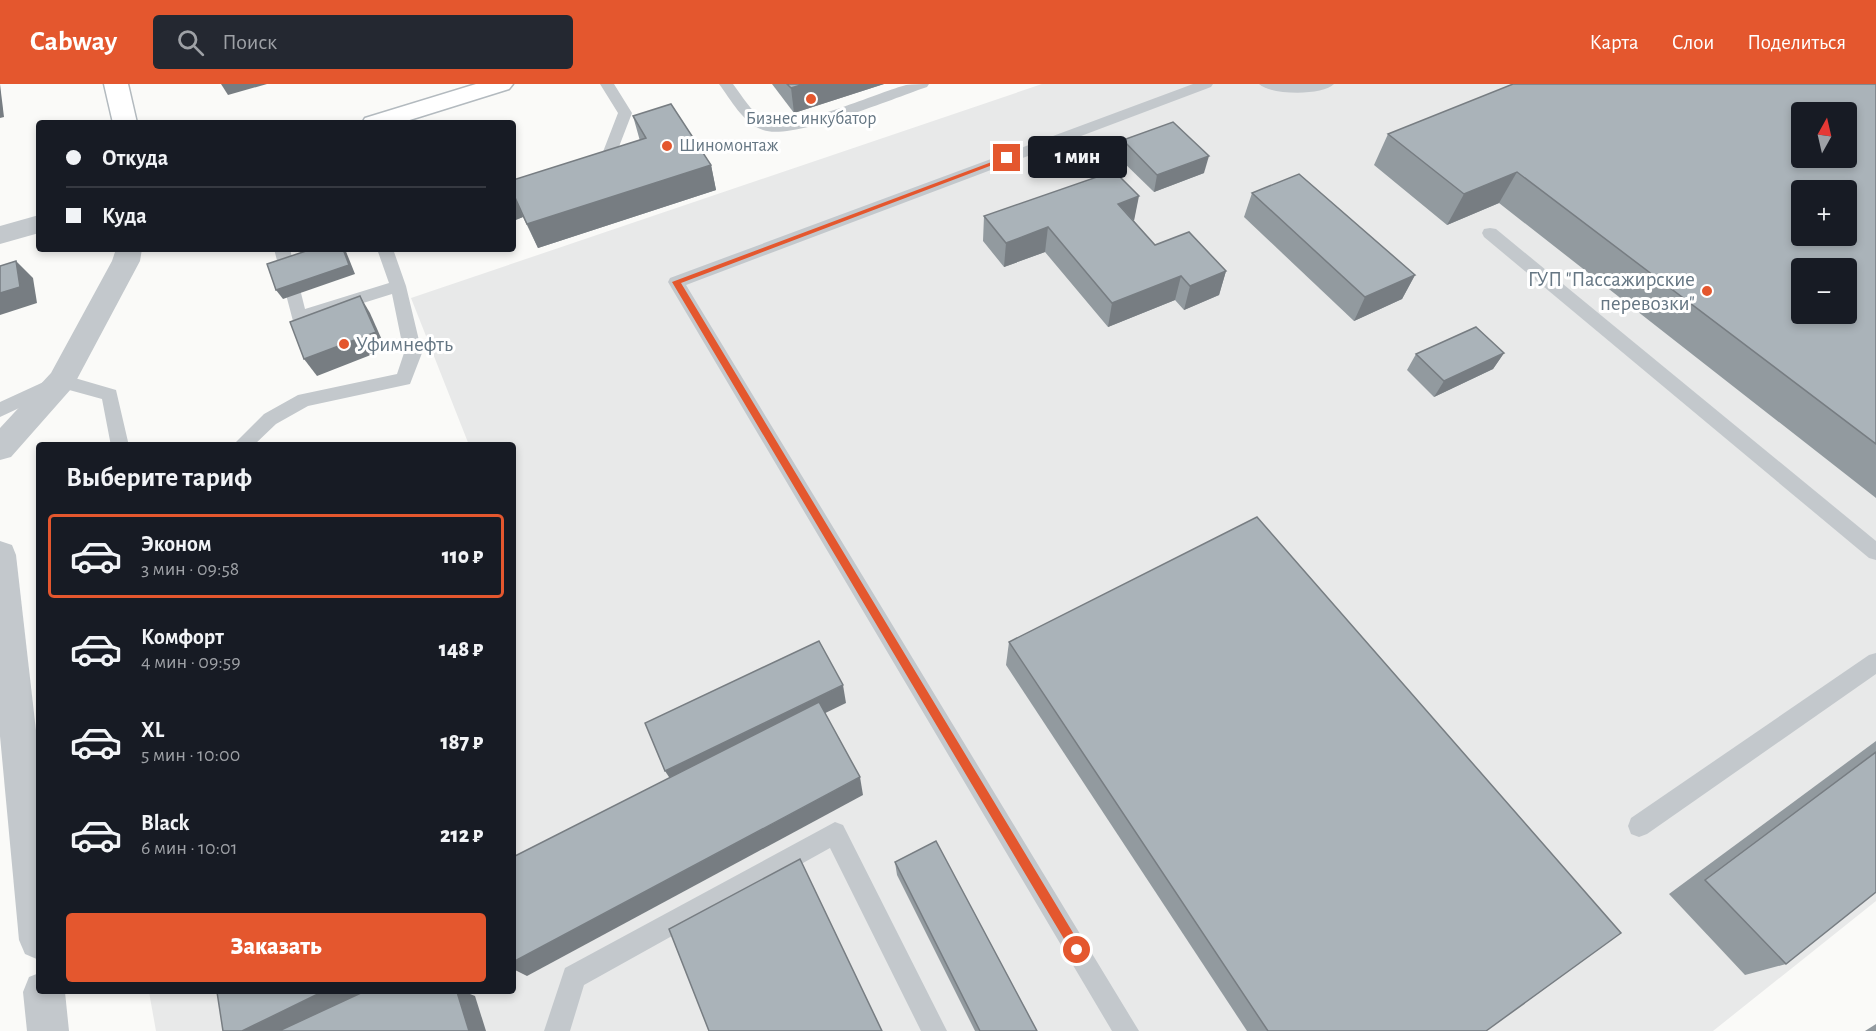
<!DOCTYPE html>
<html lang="ru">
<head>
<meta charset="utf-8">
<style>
	body { margin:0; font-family:"Alegreya Sans",sans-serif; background:#242831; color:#f1f3f6; height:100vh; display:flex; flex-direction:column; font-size:22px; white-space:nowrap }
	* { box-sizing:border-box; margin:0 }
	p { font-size:20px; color:#9ea1a6 }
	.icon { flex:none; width:33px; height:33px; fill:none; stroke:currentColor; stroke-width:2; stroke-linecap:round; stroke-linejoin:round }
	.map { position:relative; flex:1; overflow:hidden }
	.sheet { position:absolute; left:36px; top:358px; width:480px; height:552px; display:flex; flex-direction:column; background:#171b24; border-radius:6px; box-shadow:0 3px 9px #0003 }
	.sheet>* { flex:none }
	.top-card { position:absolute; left:36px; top:36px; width:480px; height:132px; border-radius:6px; box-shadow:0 3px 9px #0003; display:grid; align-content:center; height:132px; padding:0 30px; background:#171b24 }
	.needle { width:39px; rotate:8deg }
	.controls { position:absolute; left:1791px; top:18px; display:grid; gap:12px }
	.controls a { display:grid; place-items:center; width:66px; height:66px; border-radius:6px; background:#171b24; box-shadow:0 3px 9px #0003; font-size:30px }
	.end { position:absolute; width:27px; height:27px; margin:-14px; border:8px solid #e4572e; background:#fff; box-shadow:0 0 0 3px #fff }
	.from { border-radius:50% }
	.bubble { position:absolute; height:42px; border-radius:6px; background:#171b24; box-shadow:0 3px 9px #0003; font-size:20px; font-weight:800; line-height:42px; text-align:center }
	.top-card b { display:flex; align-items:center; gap:21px; height:57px; font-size:22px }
	.top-card b+b { border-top:2px solid #363941 }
	.top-card i { width:15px; height:15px; background:#f1f3f6 }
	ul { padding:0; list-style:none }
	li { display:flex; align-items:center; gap:18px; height:84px; margin:0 12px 9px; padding:0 18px; border:3px solid transparent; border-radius:6px }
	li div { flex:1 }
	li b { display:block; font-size:22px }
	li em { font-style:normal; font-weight:800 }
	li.active { border-color:#e4572e }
	li>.icon { width:54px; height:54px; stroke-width:1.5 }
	h2 { padding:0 30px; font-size:27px; line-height:72px }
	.button { display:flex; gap:12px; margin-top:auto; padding:12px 30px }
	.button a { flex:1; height:69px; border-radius:6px; background:#e4572e; color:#fff; font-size:24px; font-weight:800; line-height:69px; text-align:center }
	header { display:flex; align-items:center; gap:36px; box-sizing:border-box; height:84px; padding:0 30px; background:#e4572e; color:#fff }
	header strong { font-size:28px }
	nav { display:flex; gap:33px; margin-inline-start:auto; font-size:21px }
	.search { width:420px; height:54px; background:#242831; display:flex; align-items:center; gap:15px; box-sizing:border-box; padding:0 21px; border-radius:6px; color:#9ea1a6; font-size:22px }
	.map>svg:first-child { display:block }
</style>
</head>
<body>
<header>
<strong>Cabway</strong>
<div class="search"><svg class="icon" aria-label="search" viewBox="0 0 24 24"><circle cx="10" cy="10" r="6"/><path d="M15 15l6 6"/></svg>Поиск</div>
<nav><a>Карта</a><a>Слои</a><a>Поделиться</a></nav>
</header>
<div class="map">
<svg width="1876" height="947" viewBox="0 0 1876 947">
	<rect width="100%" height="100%" fill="#fafaf8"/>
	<path fill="#e8e9e9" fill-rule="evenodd" d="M1042,0H1876V817L1713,947H156L149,908H513V362L469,361L411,214ZM1802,28H1846V74H1802ZM1802,106H1846V152H1802ZM1802,184H1846V230H1802Z"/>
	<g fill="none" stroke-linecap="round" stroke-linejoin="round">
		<g stroke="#b3babf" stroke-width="3">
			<g id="secondary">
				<polygon points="104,0 128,0 137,39 113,39"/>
				<polygon points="476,0 513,0 509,5 400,39 362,39 365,34"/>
			</g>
		</g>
		<g fill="#c3c8cc" fill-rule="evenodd">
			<polygon points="600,0 614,0 632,29 615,73 608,78 601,73 618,29"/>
			<path d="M719,0H733C743,13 752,30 767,37C790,48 879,8 906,1C913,0 921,0 929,0L927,3C894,14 792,57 763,46C743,39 731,16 719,0Z"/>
			<polygon points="1193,0 1213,0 1211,3 686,201 1139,947 1112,947 668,198 670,194"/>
			<path d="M1259,0H1334C1323,12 1270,11 1259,0Z"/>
			<polygon points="1490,144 1496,145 1876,457 1876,476 1869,474 1484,153 1482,149 1484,145"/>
			<polygon points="274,165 290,165 305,225 389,199 377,165 393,165 406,202 422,269 410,300 308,322 276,340 253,362 232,362 264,330 298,311 397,290 404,269 392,210 299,239 293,237"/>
			<polygon points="61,290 116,306 129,362 111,362 102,315 62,304 0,333 0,318"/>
			<polygon points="1876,569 1876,590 1647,750 1639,753 1631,750 1628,742 1631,734 1869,571"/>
			<polygon points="835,738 843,741 947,947 921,947 830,764 584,901 570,947 544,947 565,884"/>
		</g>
		<g fill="#c3c8cc" fill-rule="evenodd">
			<polygon points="39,131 39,149 0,160 0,142"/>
			<polygon points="116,165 142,165 140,177 76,297 71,305 11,373 0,376 0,344 51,289 112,177"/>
			<polygon points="0,457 12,461 16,471 39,673 39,876 25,870 19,856 0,652"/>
			<polygon points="39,889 39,908 65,908 69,947 27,947 23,908 29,893"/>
		</g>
		<use href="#secondary" fill="#fff" fill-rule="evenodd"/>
	</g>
	<g fill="#929a9f">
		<polygon points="772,0 884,0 794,29"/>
		<polygon points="1876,0 1876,414 1499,119 1447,141 1374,81 1388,50"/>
		<polygon points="633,32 711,81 716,106 538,164 523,133 513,137 513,96 640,57"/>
		<polygon points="1123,56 1204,89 1154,108 1119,74"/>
		<polygon points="1252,109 1415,191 1402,215 1354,237 1244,133"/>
		<polygon points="984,132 1134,137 1155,161 1226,187 1219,211 1184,226 1175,216 1108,243 1045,168 1004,183 983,157"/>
		<polygon points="1504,269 1493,285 1434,313 1407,286 1416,270"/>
		<polygon points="1009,558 1486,947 1247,947 1006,581"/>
		<polygon points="1876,657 1876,808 1786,880 1745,891 1669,810"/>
		<polygon points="895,778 1037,947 975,947 897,791"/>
		<polygon points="1876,940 1876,947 1865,947"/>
	</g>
	<g fill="#777d82">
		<polygon points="0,0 4,33 0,34"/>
		<polygon points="221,0 267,0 228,11"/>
		<polygon points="804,0 884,0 794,29 791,4"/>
		<polygon points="1209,72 1204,89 1154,108 1157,91"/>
		<polygon points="711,81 716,106 538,164 527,140"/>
		<polygon points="1517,88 1499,119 1447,141 1464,110"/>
		<polygon points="513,109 523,133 513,137"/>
		<polygon points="1139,112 1134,137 1118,120"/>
		<polygon points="1048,143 1045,168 1004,183 1006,159"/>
		<polygon points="343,165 345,165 355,190 283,215 276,206"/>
		<polygon points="16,177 33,194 37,219 0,231 0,209"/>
		<polygon points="1226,187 1219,211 1184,226 1190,202"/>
		<polygon points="1415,191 1402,215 1354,237 1365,213"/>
		<polygon points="1181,192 1175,216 1108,243 1112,219"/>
		<polygon points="360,212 370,229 386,265 317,292 304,275"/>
		<polygon points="1504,269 1493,285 1434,313 1444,297"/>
		<polygon points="843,601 846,619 675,702 665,687"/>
		<polygon points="860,693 863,711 527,892 513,885 513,878"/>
		<polygon points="322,908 363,908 283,947 242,947"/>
		<polygon points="457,908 465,908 475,912 486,947 469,947"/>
	</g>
	<g fill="#aab3b9" stroke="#777d82" stroke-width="1.5" fill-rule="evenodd">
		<polygon points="787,0 804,0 791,4"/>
		<path d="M1513,0H1876V360L1517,88L1464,110L1388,50ZM1802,28H1846V74H1802ZM1802,106H1846V152H1802ZM1802,184H1846V230H1802Z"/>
		<polygon points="671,20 711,81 527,140 513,109 513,96 646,54 633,32"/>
		<polygon points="1173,38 1209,72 1157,91 1123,56"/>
		<polygon points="1114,87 1139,112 1118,120 1155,161 1189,148 1226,187 1190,202 1181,192 1112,219 1048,143 1006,159 984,132"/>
		<polygon points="1299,90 1415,191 1365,213 1252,109"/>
		<polygon points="312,165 343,165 349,181 276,206 267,180"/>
		<polygon points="16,177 20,203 0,209 0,182"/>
		<polygon points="360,212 376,248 304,275 290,238"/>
		<polygon points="1476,243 1504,269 1444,297 1416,270"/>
		<polygon points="1257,433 1621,849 1486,947 1268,947 1009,558"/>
		<polygon points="819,557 843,601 665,687 645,639"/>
		<polygon points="819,618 860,693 513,878 513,773"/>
		<polygon points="1876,668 1876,808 1786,880 1705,796"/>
		<polygon points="936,757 1037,947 980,947 895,778"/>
		<polygon points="800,775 882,947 709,947 669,845"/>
		<polygon points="217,908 322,908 242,947 223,947"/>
		<polygon points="363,908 457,908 469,947 279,947"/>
	</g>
	<polygon fill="#e4572e" points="1005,73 1011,74 681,199 1081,862 1083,866 1077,872 1073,870 672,198"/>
	<g fill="#e4572e" stroke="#fff" stroke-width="2">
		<circle cx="811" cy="15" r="6"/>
		<circle cx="667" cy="62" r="6"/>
		<circle cx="1707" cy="207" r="6"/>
		<circle cx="344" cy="260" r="6"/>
	</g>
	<g text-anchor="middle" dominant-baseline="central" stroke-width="6" stroke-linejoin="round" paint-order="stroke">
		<g font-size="18" fill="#657683" stroke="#fff">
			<text x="811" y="35">Бизнес инкубатор</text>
			<text x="679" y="62" text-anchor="start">Шиномонтаж</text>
		</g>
		<g font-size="21" fill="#657683" stroke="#fff" text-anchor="end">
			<text x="1695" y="195">ГУП "Пассажирские<tspan x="1695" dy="24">перевозки"</tspan></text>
			<text x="356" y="260" text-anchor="start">Уфимнефть</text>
		</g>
	</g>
</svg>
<div class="controls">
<a><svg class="needle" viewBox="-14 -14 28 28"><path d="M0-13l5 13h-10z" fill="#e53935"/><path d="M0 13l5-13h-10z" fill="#9ea1a6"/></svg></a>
<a>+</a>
<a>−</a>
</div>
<i class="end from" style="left:1077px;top:866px"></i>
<i class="end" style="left:1007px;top:74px"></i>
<div class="bubble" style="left:1028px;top:52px;width:99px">1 мин</div>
<div class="top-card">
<b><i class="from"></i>Откуда</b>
<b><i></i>Куда</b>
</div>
<section class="sheet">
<h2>Выберите тариф</h2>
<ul>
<li class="active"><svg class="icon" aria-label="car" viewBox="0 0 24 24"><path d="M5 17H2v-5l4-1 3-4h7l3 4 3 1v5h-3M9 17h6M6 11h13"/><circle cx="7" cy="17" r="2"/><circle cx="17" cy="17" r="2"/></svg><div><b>Эконом</b><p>3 мин · 09:58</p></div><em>110 ₽</em></li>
<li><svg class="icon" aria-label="car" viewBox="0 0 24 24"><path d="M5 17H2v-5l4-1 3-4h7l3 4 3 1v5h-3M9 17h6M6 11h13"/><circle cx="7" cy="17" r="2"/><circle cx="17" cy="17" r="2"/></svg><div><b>Комфорт</b><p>4 мин · 09:59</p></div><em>148 ₽</em></li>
<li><svg class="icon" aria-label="car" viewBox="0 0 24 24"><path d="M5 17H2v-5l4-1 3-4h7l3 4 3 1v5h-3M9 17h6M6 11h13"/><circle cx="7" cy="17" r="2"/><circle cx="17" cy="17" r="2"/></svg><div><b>XL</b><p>5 мин · 10:00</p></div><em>187 ₽</em></li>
<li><svg class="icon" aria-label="car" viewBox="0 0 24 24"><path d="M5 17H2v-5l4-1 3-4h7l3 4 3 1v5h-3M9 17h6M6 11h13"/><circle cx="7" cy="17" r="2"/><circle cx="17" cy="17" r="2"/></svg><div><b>Black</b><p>6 мин · 10:01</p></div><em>212 ₽</em></li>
</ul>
<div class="button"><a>Заказать</a></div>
</section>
</div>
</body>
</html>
